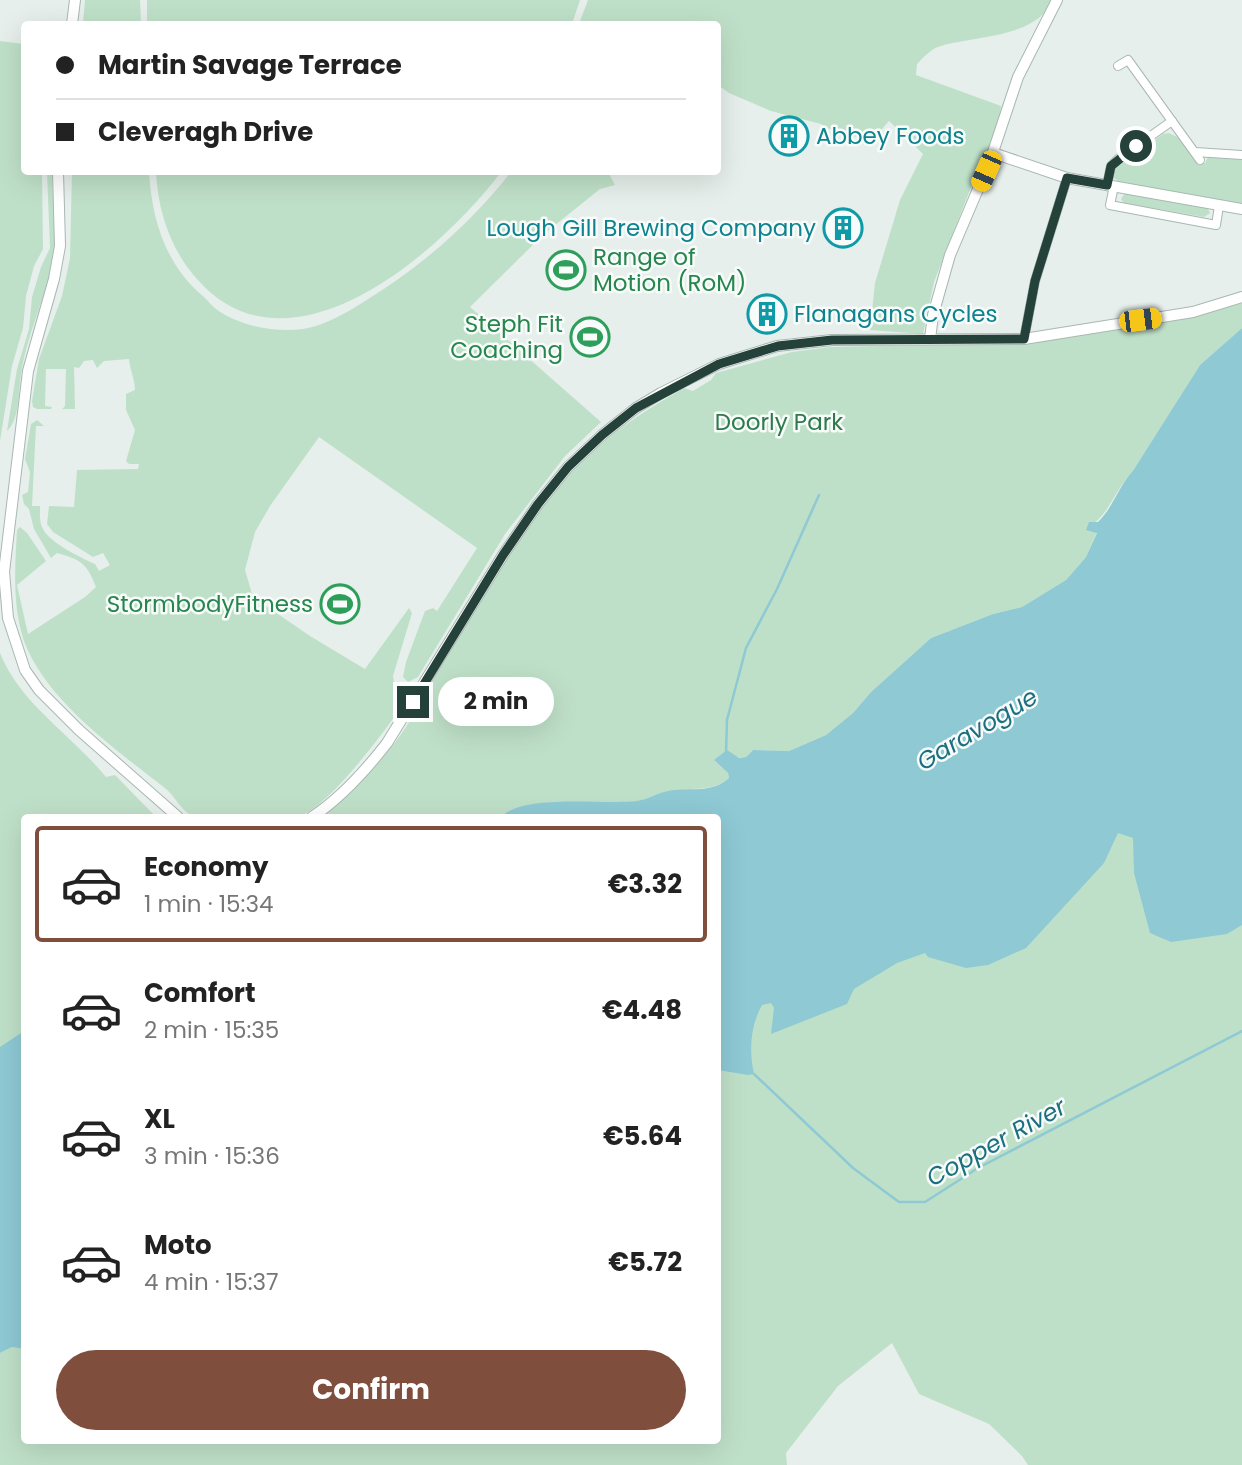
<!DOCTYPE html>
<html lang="en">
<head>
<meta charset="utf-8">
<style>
	body { margin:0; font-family:Poppins,sans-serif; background:#f6f6f6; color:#222; height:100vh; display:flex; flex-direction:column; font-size:26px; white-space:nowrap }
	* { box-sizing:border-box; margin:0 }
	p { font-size:23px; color:#767676 }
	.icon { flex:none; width:38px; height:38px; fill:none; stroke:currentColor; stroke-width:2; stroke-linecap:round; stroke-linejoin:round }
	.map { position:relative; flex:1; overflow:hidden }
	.sheet { position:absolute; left:21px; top:814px; width:700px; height:630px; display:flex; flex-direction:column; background:#fff; border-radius:7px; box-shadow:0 7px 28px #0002 }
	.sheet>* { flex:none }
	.hud { position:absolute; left:21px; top:21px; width:700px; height:154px; border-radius:7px; box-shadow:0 7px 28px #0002; display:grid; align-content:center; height:154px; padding:0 35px; background:#fff }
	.end { position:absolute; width:32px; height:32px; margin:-16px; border:9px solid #24423a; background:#fff; box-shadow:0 0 0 4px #fff }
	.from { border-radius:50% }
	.bubble { position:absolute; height:49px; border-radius:24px; background:#fff; box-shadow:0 7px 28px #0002; font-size:23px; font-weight:700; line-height:49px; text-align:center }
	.car { position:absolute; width:21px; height:42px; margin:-21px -10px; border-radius:9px; box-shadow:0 0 5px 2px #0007; background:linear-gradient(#f5c518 24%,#345 0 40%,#f5c518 0 76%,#345 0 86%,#f5c518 0) }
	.hud b { display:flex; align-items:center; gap:24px; height:66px; font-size:26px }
	.hud b+b { border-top:2px solid #e0e0e0 }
	.hud i { width:18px; height:18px; background:#222 }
	ul { padding:12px 0 0; list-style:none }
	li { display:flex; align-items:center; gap:21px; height:116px; margin:0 14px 10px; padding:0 21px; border:4px solid transparent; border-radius:7px }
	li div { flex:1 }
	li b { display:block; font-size:26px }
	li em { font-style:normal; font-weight:700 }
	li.on { border-color:#804e3d }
	li>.icon { width:63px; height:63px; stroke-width:1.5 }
	.cta { display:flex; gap:14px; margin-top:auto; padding:14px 35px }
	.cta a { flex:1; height:80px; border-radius:42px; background:#804e3d; color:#fff; font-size:28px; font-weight:700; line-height:80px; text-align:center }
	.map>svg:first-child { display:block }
</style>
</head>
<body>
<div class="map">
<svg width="1242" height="1465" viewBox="0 0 1242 1465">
	<rect width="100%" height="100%" fill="#e6efeb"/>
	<g fill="#bfe0c8">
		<polygon points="85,0 140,0 141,24 83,24"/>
		<polygon points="147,0 580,0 572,24 147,24"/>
		<path d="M588,0H1052C1038,39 969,36 938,47C931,49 923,58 917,64L916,75L1001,106C999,127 991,149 979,167L934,282L923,334L870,330L875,283L900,200L923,154L889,121L875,137L842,136L821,124L771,111L729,93L718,85V24H579Z"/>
		<polygon points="0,41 24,44 24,172 42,172 43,249 34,266 26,296 23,328 12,366 0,441"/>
		<polygon points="1169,133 1181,139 1198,164 1205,163 1209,155 1242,158 1242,205 1120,183 1113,177 1114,169 1163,134"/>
		<path d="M47,172H52C51,195 57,217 55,241C52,287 27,330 21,375C18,393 20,419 7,431L17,369L29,329L32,297L41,267L50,248Z"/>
		<path d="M72,172H149C152,221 166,266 205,298C209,302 212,306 216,309C239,326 275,333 303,329C326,325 346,313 365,301C422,266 470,224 511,172H608L615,185L600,189L544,234L470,307L601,422L565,456L505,534L418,677L408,682L403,677L406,662L425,611L433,608L437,611L477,548L319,437L270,506L255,532L245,570L253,597L310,636L365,669L409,608L412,613L393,676L395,689L403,705C384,732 329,807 298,817C293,819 204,819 197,817C182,814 177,798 166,789C118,751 46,701 24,641C12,605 15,567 17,530L20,527L27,533L46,561L17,585L28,634L85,597L96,587C87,564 82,560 57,553L51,558L34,529L29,509L24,504L22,495L28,492L30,472L25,459L31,424L37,420L44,426H36L32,506H40C40,514 39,522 43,529C49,542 81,558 95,564L99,571L110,565L103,553L93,557L53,532L47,524L49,506L74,507L77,470L138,469L139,464H129L126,461L135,430L126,410V394L135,390C135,380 130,370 129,359L104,361L97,368L93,360L84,361L79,368L74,367L75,409H62L65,406L66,369H46L45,406L52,407L51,409H37L33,407L32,401L39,359L62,296L70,258Z"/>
		<path d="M156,172H501C441,252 289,385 197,279C170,249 158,211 156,172Z"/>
		<polygon points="1125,193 1207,207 1210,213 1204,217 1124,203 1121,199"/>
		<path d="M1242,303V328L1200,365L1133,472C1113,491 1111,514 1086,529L1097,532L1086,557L1066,580L1022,607L993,614L931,638L871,692L853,713L826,735L789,751L753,750L746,757L714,760L728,773L729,778C718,788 707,788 692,789L671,817H322C349,793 377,768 399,737C416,714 428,688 442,664C481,597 527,516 581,462C611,432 647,409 684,388L693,391L711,380L716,373L792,352L829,347L1024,343L1196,316Z"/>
		<path d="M0,653C21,705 72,735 106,777L115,775L156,817H24V1077L0,1086Z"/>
		<polygon points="1242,714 1242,1465 1028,1465 1022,1456 989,1424 919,1394 892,1343 838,1386 786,1453 787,1465 0,1465 0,1353 12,1347 24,1349 24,1440 718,1440 718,996"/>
	</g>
	<g fill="#8ec9d4">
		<path d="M1242,328V925L1227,934L1171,942L1150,933L1134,873L1133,838L1118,833L1104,863L1026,948L988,965L966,968L928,957L925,953L897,963L854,989L847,1004L771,1034L774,1008L771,1003L762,1005C750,1026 749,1052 754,1074L748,1075L718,1070V817H501C524,793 604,805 637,801C647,800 657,793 668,791C689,787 712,794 729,778L728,773L714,760L727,750L739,758L746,757L753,750L789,751L826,735L853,713L871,692L931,638L993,614L1022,607L1066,580L1086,557L1097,533L1086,530L1089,522H1098C1113,508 1118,487 1133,471L1200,365Z"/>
		<polygon points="24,1031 24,1349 12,1347 0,1353 0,1047"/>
	</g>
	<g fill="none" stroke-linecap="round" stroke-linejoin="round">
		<g stroke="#8ec9d4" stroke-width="2.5">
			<polyline points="726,753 727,720 746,648 777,589 819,495"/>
			<polyline points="754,1074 853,1168 899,1202 925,1202 978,1168 1242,1031"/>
		</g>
		<g stroke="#a8b8b2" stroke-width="10">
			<g id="minor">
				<polyline points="1118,66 1128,60 1200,160"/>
				<polyline points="1195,152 1242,155"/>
				<polyline points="1107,185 1111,166 1118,159 1172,121"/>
				<polyline points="1114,186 1110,205 1216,225 1219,206"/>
				<polyline points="1024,339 1035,281 1067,178"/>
			</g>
		</g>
		<g stroke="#a8b8b2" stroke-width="12">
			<g id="tertiary">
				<polyline points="72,24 75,0"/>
				<polyline points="993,153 1067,178 1242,209"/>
				<polyline points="58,172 60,246 54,279 28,371 4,572 8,618 25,670 39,690 79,730 178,817"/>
				<polyline points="930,339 933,315 950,255 990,161 1018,77 1057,0"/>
				<path d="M312,817C341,798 366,770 387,743L503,555L538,504L568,467L602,435L636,408L661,393L719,364L777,346L832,340L1024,339L1193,312L1242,297"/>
			</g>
		</g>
		<use href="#minor" stroke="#fff" stroke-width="8"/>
		<use href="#tertiary" stroke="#fff" stroke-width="10"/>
	</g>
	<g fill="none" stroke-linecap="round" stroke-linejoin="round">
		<polyline stroke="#24423a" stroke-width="9" points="413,702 503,555 538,504 568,467 602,435 636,408 719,364 778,346 832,340 1024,339 1035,281 1067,178 1107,185 1111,166 1136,146"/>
	</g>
	<defs>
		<g id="building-ring" transform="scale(2.0125)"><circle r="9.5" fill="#f7fbf9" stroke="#0f9aa8" stroke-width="1.5"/><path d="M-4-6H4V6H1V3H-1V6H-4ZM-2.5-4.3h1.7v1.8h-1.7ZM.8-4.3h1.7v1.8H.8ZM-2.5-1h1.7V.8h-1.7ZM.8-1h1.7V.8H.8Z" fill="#0f9aa8"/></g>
		<g id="stadium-ring" transform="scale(2.0125)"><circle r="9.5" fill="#f7fbf9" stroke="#2e9e5b" stroke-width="1.5"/><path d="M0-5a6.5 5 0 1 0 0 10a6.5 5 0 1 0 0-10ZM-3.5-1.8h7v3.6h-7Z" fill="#2e9e5b"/></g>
	</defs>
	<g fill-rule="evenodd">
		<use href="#building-ring" x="789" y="136"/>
		<use href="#building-ring" x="843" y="228"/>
		<use href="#stadium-ring" x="566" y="270"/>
		<use href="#building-ring" x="767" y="314"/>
		<use href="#stadium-ring" x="590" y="337"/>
		<use href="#stadium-ring" x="340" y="604"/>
	</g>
	<g text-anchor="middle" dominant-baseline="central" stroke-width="5" stroke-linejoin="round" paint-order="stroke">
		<g font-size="23" fill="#0d838f" stroke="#f7fbf9" text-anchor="start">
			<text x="816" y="136">Abbey Foods</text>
			<text x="816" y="228" text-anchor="end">Lough Gill Brewing Company</text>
			<text x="794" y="314">Flanagans Cycles</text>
		</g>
		<g font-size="23" fill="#27864d" stroke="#f7fbf9" text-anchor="end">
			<text x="593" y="257" text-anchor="start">Range of<tspan x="593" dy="26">Motion (RoM)</tspan></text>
			<text x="563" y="324">Steph Fit<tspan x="563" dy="26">Coaching</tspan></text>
			<text x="313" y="604">StormbodyFitness</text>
		</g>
		<g font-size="23" fill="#2d7a4b" stroke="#f7fbf9">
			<text x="779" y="422">Doorly Park</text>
		</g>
		<g font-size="24" font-style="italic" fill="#1c6f80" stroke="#f7fbf9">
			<text transform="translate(977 729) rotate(-31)">Garavogue</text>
			<text transform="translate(996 1142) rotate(-29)">Copper River</text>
		</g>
	</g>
</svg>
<i class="end from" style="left:1136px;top:146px"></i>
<i class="end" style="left:413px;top:702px"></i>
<div class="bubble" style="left:438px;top:677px;width:116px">2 min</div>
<i class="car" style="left:986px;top:171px;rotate:204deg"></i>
<i class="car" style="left:1140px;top:320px;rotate:83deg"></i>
<div class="hud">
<b><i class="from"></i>Martin Savage Terrace</b>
<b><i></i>Cleveragh Drive</b>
</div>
<section class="sheet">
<ul>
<li class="on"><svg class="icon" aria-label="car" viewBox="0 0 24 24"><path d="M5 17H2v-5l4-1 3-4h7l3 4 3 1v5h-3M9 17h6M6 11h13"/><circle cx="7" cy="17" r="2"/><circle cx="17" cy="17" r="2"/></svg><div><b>Economy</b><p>1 min · 15:34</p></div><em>€3.32</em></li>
<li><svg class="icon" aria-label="car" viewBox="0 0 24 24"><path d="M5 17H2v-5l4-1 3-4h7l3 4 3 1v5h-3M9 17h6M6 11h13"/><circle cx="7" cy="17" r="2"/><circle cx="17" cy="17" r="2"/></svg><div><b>Comfort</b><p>2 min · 15:35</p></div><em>€4.48</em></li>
<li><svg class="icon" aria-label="car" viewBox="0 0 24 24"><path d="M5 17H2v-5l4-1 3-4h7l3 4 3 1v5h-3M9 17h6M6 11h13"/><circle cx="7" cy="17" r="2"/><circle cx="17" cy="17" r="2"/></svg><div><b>XL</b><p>3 min · 15:36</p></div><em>€5.64</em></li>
<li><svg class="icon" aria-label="car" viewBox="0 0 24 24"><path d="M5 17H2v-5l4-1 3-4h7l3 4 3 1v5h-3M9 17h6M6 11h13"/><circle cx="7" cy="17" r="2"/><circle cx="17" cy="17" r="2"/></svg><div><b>Moto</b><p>4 min · 15:37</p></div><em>€5.72</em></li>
</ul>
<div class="cta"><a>Confirm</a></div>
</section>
</div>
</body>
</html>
